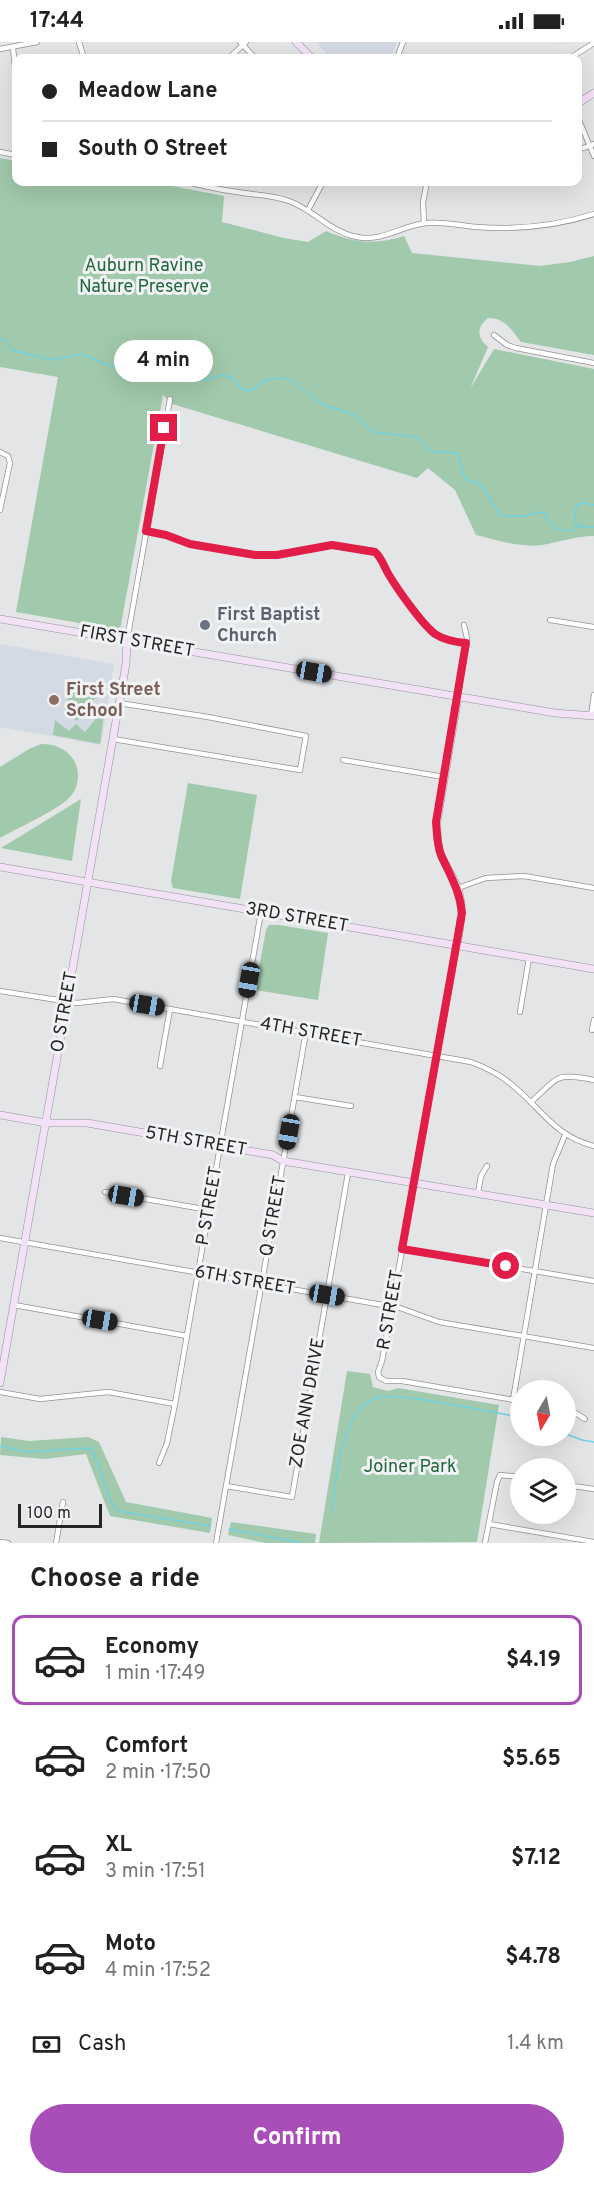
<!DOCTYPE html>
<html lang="en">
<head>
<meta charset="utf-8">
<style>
	body { margin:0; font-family:Overpass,sans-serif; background:#f2f2f2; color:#222; height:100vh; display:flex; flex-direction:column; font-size:22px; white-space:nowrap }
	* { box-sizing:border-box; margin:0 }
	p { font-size:20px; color:#767676 }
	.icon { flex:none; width:33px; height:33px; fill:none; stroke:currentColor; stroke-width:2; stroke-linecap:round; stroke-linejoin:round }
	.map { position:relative; height:1501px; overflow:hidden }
	.drawer { display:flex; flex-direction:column; background:#fff; flex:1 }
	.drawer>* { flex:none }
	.banner { position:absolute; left:12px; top:12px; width:570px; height:132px; border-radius:12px; box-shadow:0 6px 24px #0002; display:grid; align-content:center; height:132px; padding:0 30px; background:#fff }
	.needle { width:39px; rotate:190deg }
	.controls { position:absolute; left:510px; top:1338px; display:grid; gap:12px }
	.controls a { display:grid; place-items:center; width:66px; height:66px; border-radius:50%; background:#fff; box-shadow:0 6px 24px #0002; font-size:30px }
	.scale { position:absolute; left:18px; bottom:15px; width:84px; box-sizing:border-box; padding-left:6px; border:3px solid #242526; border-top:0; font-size:16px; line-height:21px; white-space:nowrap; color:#242526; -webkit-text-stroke:4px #f0f2f4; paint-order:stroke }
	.end { position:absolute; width:27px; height:27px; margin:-14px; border:8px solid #e11d48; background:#fff; box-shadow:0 0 0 3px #fff }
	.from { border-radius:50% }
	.bubble { position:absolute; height:42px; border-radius:21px; background:#fff; box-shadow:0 6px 24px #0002; font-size:20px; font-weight:700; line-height:42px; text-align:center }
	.car { position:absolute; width:18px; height:36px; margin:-18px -9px; border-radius:8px; box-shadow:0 0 4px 2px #0007; background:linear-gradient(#222 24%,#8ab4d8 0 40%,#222 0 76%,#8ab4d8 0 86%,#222 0) }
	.banner b { display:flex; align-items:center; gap:21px; height:57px; font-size:22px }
	.banner b+b { border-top:2px solid #e0e0e0 }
	.banner i { width:15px; height:15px; background:#222 }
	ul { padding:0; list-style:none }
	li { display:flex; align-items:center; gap:18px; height:90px; margin:0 12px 9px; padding:0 18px; border:3px solid transparent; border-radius:12px }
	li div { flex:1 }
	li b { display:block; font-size:22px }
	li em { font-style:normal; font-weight:700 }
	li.current { border-color:#a94db8 }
	li>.icon { width:54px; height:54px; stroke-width:1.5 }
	h2 { padding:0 30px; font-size:27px; line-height:72px }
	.pay { display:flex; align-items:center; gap:15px; height:66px; padding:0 30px; font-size:22px }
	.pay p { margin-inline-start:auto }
	.cta { display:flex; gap:12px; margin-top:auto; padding:12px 30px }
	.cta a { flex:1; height:69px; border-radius:36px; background:#a94db8; color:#fff; font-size:24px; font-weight:700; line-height:69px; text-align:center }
	.status { display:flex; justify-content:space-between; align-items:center; height:42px; padding:0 30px; background:#fff; direction:ltr }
	.status svg { height:16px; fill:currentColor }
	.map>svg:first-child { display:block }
</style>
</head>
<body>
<div class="status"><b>17:44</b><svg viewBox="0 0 49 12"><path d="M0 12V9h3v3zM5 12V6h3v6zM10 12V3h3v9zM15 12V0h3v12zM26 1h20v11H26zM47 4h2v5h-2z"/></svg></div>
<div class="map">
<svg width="594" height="1501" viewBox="0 0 594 1501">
	<rect width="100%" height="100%" fill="#e3e5e7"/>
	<g fill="#d4dae3">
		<polygon points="316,0 397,0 390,16 330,16"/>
		<polygon points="0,602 114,622 101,703 0,685"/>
	</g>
	<g fill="#a1c9ab">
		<path d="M0,116L16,119V140H151L224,154L222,180L284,196L308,200L326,189C353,201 376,203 404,194L412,211L540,224L570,220L594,214V313L521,300C511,287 505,276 488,276C476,286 477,295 488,305L470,347L494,307L594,327V494C576,494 560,500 542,503C520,506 497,498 476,493L455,448L428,426L417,436L172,362L163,353L120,588L16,570L58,335L0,325Z"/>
		<polygon points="75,640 95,656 77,679 64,668 65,662 68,657 67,652"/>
		<polygon points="105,665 100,702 53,693 55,678 69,689 76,682 85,690"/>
		<path d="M41,702C54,702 66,706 73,717C81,729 79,746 69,756C56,769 17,786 0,796V725L29,707Z"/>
		<polygon points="188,741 257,753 240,857 173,846 171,839"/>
		<polygon points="81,757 72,819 1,806"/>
		<polygon points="269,883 279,883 328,891 318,958 255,948 266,888"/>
		<polygon points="347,1329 370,1332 373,1345 388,1349 398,1346 499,1363 477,1500 319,1501"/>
		<polygon points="1,1395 29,1399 88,1395 99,1400 126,1460 212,1476 210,1491 110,1474 86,1412 45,1417 0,1413"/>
		<polygon points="231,1480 316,1492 315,1501 266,1501 228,1493"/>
	</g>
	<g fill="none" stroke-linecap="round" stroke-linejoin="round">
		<g stroke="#6fd2e2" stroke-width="1.5">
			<path d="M0,297H5L11,308L52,318L82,312L105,322L169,338H205L223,333L232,336L243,348H251L268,337L287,336L322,362L354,373L373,390L417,395L429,409L457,411L465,437L481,442L501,474H527L538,470L545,471C550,485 555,487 570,489L576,484L594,485"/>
			<polyline points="576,483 575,471 577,463 584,461 594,463"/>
			<polyline points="566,1392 582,1398 594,1400"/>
			<polyline points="0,1404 26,1410 88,1406 93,1409 111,1460 118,1469 210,1484"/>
			<path d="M332,1468C336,1442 337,1411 349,1386C354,1374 363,1361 376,1356C397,1349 482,1369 509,1373L520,1377"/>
			<polyline points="229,1487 302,1501"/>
		</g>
		<g stroke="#919395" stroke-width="6">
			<g id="street">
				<polyline points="79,0 84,16"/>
				<polyline points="240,0 255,16"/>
				<polyline points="13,6 16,35"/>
				<polyline points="0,7 37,0"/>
				<polyline points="229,16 246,0"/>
				<polyline points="397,16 403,0"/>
				<polyline points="570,16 594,1"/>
				<polyline points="578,76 594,114"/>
				<polyline points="578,108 594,102"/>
				<polyline points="0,110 16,113"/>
				<path d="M186,140C201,143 216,147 231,149C250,153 270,152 289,159C314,168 330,190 357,195C384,200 402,183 427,181C444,179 460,184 477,185C517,188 556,184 594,172"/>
				<polyline points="308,168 323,140"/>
				<polyline points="424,181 423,160 427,140"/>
				<polyline points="494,293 507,303 516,306 594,321"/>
				<polyline points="0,410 8,414 10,421 0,468"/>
				<path d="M146,489L166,493L191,502L254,513H277L332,503L375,509C382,516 384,525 389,533C398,547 422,582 435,592C444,598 455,600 466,601"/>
				<polyline points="550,578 594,585"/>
				<polyline points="127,598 170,357"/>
				<polyline points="458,655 467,596 464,583"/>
				<polyline points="591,674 594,653"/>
				<polyline points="113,697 300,728 306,694 208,675 119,661"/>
				<polyline points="343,718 444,735"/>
				<polyline points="458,846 486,836 524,834 594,846"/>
				<polyline points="457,904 382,1319 378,1330 379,1335 386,1339 402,1339 520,1359"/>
				<path d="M0,949L77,961L114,957L124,959L471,1020C487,1026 500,1032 512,1043C541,1066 554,1094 594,1104"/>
				<polyline points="520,970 529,916"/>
				<polyline points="592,988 594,978"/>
				<polyline points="160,1024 170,967"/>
				<polyline points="295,1055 351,1064"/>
				<path d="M531,1060C559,1035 555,1030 594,1038"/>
				<polyline points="105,1150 209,1168"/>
				<polyline points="478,1151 481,1134 487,1124"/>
				<polyline points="0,1196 400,1266 439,1280 594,1306"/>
				<polyline points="402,1207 594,1239"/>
				<polyline points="14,1263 187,1294"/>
				<polyline points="0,1350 40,1357 108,1350 175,1362"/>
				<polyline points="513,1358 553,1122 565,1093"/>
				<polyline points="566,1367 574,1370 585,1377"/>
				<polyline points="159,1421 167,1401 175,1362 261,870"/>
				<polyline points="566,1443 594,1447"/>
				<polyline points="226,1444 292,1455 348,1131"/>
				<polyline points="489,1482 594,1500"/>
				<polyline points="0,1500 8,1501"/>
				<polyline points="56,1501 63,1460"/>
				<polyline points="216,1501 306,990"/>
				<polyline points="485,1501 497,1440 500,1433 520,1435"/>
			</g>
		</g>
		<g stroke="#919395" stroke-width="8">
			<g id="secondary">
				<polyline points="296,0 312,16"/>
				<polyline points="578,61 594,51"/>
				<polyline points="0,577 555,671 594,674"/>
				<polyline points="0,825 594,927"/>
				<path d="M457,904C460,885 464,866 458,847C454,835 446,825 441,813C437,802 437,791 437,780L458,655"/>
				<polyline points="0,1073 46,1081 87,1081 273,1113 283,1119 594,1171"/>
				<polyline points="0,1341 126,622 127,598"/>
			</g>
		</g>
		<use href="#street" stroke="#fff" stroke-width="4.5"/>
		<use href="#secondary" stroke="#f3e1f7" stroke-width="7"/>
	</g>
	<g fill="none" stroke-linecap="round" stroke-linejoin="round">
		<path stroke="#e11d48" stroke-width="8" d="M164,386L146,489L166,493L190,502L255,513H277L332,503L375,510C382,516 384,525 389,533C398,548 422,582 435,592C444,598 455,600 466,601L436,780C437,791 437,803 441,813C450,833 460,849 462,871L402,1207L506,1224"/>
	</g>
	<circle fill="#6b7280" stroke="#f0f2f4" stroke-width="2" cx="205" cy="583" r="6"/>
	<circle fill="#8d6e63" stroke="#f0f2f4" stroke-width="2" cx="54" cy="658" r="6"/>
	<g text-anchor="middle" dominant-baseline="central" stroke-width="6" stroke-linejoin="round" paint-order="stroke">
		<g font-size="18" fill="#20683b" stroke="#f0f2f4">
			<text x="144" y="224">Auburn Ravine<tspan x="144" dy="21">Nature Preserve</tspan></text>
			<text x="410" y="1425">Joiner Park</text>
		</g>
		<g font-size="18" font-weight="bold" fill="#5b616d" stroke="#f0f2f4" text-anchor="start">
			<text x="217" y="573">First Baptist<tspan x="217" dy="21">Church</tspan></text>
		</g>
		<g font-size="18" fill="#242526" stroke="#f0f2f4">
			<text transform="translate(137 600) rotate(10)">FIRST STREET</text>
			<text transform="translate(297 876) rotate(10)">3RD STREET</text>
			<text transform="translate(65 970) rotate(-80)">O STREET</text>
			<text transform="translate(311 991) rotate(10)">4TH STREET</text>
			<text transform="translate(196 1100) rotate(10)">5TH STREET</text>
			<text transform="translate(210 1164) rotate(-80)">P STREET</text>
			<text transform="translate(274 1174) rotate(-80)">Q STREET</text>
			<text transform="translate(245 1239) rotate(10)">6TH STREET</text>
			<text transform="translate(391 1268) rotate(-80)">R STREET</text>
			<text transform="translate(308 1361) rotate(-80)">ZOE ANN DRIVE</text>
		</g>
		<g font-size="18" font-weight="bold" fill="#785e54" stroke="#f0f2f4" text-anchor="start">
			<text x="66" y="648">First Street<tspan x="66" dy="21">School</tspan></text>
		</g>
	</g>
</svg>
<div class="controls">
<a><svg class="needle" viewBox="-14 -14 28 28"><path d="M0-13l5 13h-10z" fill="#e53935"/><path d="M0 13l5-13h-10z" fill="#767676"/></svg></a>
<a><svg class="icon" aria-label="layers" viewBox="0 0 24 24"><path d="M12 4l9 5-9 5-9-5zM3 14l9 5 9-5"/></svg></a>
</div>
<div class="scale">100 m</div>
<i class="end from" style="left:506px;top:1224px"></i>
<i class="end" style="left:164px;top:386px"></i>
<div class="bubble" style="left:114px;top:298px;width:99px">4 min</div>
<i class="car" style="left:314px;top:630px;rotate:100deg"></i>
<i class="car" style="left:249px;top:938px;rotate:190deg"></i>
<i class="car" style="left:147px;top:963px;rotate:100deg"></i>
<i class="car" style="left:289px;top:1090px;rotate:190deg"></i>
<i class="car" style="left:126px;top:1154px;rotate:100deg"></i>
<i class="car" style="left:327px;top:1253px;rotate:100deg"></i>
<i class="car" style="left:100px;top:1278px;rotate:100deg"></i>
<div class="banner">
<b><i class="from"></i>Meadow Lane</b>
<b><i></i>South O Street</b>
</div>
</div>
<section class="drawer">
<h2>Choose a ride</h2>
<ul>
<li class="current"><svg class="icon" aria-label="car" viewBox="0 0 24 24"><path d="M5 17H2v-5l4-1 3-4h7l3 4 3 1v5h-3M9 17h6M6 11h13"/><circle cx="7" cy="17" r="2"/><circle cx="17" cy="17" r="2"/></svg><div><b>Economy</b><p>1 min · 17:49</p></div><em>$4.19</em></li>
<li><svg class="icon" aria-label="car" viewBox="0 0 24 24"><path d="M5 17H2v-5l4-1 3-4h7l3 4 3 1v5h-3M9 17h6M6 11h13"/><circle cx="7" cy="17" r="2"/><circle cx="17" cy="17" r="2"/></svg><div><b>Comfort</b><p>2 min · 17:50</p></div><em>$5.65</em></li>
<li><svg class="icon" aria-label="car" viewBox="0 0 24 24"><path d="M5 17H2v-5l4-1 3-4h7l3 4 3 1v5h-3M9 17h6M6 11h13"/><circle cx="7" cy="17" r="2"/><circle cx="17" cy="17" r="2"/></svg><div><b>XL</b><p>3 min · 17:51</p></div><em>$7.12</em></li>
<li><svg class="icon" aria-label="car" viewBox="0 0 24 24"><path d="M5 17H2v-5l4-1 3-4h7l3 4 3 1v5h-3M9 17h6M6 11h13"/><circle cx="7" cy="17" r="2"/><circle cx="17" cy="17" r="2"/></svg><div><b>Moto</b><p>4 min · 17:52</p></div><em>$4.78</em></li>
</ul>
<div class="pay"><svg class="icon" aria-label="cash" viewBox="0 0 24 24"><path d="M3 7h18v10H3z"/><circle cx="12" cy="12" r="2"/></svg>Cash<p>1.4 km</p></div>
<div class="cta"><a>Confirm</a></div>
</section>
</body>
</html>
